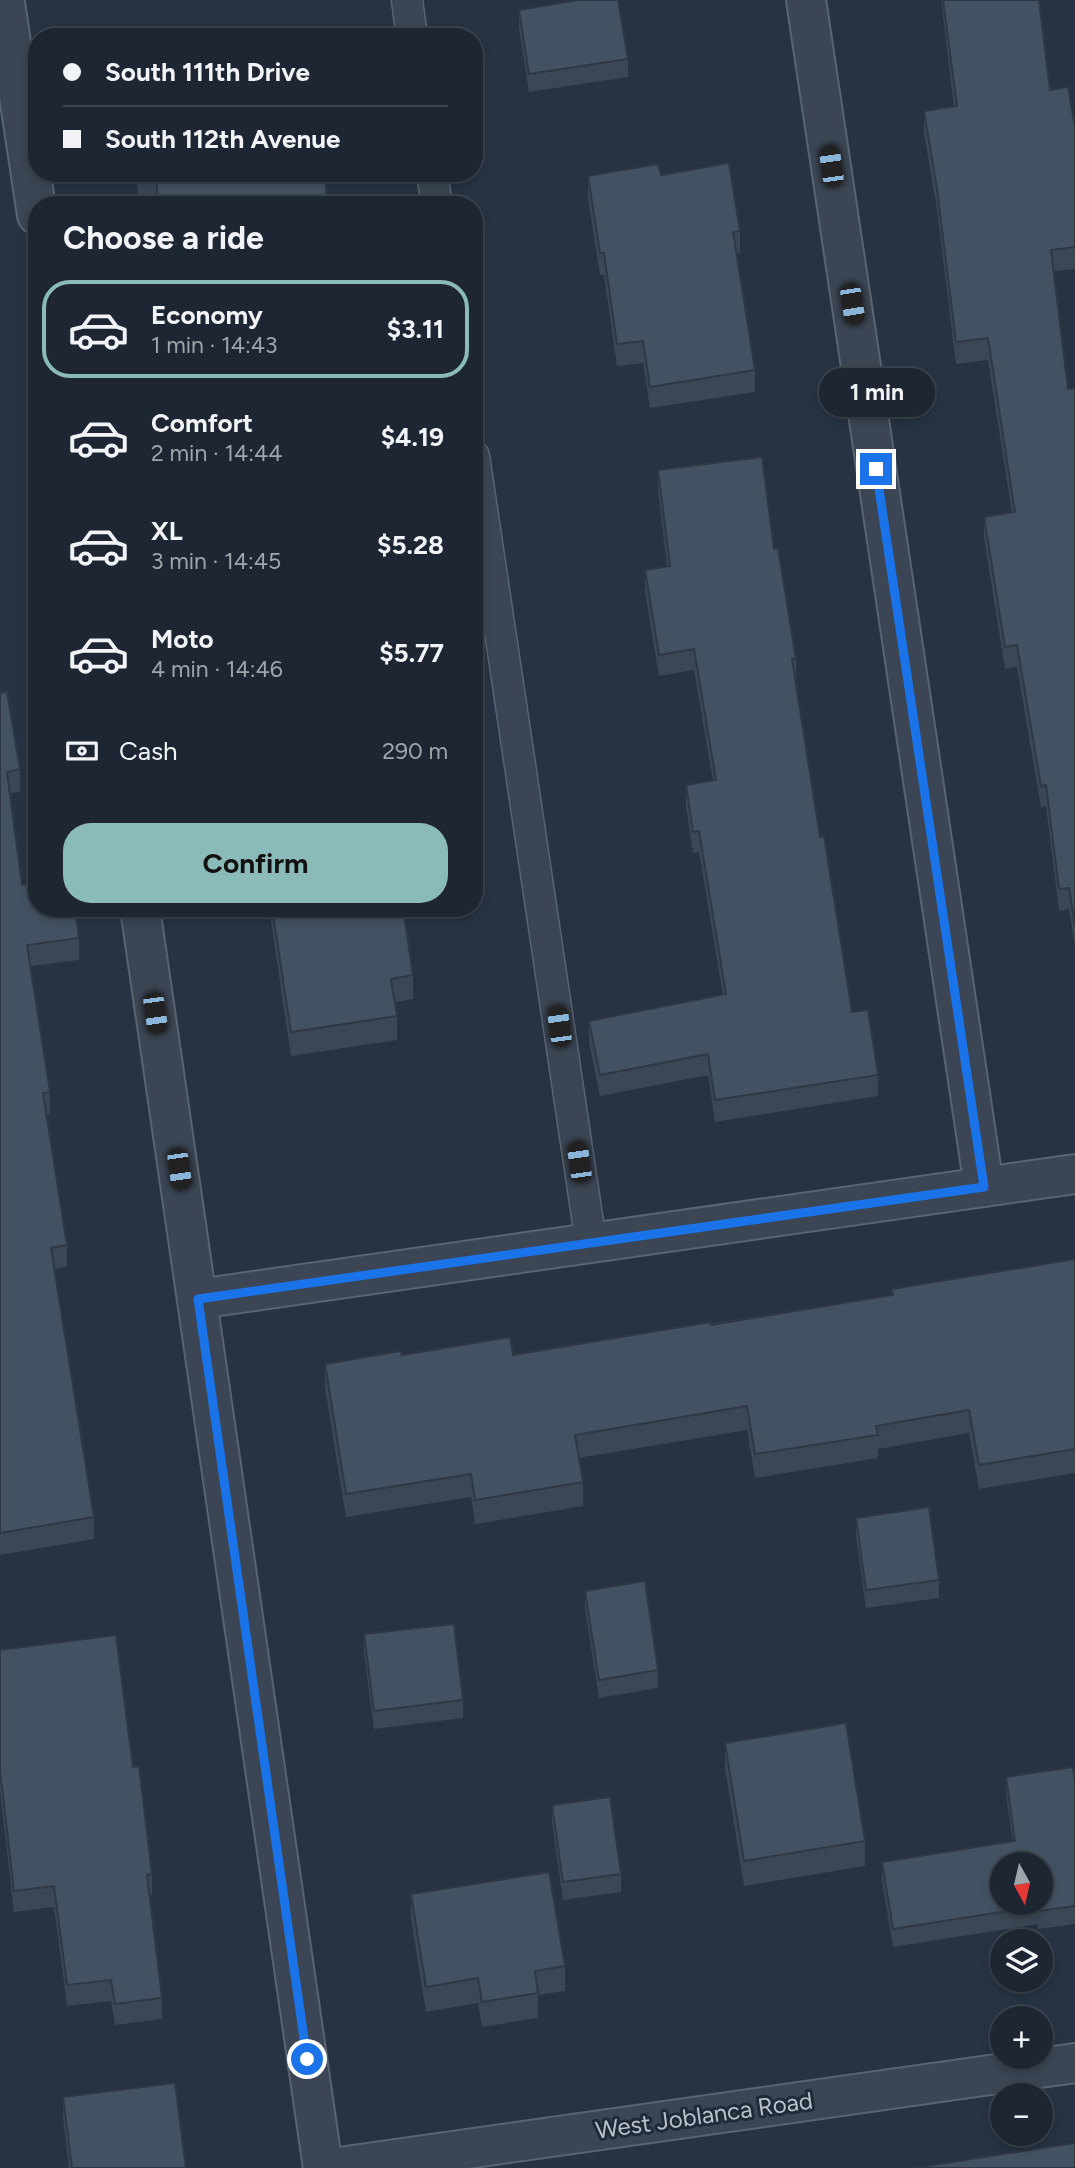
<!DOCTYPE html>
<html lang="en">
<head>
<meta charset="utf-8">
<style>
	body { margin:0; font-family:Figtree,sans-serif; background:#2a323e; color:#f1f3f6; height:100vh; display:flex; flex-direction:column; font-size:26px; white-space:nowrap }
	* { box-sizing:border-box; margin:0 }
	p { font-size:23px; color:#a0a5ac }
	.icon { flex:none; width:38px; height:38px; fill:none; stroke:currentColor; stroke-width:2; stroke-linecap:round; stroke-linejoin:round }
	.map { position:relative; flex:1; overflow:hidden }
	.panel { position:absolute; left:28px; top:196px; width:455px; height:721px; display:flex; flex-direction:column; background:#1d2632; border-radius:28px; box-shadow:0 4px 10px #0003,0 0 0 2px #3b434d }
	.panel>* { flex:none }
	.hud { position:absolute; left:28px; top:28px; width:455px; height:154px; border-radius:28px; box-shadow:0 4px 10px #0003,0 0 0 2px #3b434d; display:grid; align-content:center; height:154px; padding:0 35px; background:#1d2632 }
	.needle { width:46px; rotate:172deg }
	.tools { position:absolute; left:990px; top:1852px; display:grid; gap:14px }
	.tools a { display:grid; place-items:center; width:63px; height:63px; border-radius:50%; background:#1d2632; box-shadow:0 4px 10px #0003,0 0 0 2px #3b434d; font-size:35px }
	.end { position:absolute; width:32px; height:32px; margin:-16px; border:9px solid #1a73e8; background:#fff; box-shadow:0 0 0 4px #fff }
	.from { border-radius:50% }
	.bubble { position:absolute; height:49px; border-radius:24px; background:#1d2632; box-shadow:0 4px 10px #0003,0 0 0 2px #3b434d; font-size:23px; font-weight:700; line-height:49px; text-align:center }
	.car { position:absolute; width:21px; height:42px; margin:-21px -10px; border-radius:9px; box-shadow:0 0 5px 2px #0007; background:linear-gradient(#222 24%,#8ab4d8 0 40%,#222 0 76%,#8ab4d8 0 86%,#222 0) }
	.hud b { display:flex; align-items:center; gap:24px; height:66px; font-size:26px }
	.hud b+b { border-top:2px solid #3b434d }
	.hud i { width:18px; height:18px; background:#f1f3f6 }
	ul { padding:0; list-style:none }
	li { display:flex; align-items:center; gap:21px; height:98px; margin:0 14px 10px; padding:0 21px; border:4px solid transparent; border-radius:28px }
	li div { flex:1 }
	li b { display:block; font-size:26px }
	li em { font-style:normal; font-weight:700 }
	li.on { border-color:#8bbbb9 }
	li>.icon { width:63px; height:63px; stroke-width:1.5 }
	h2 { padding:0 35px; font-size:32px; line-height:84px }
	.pay { display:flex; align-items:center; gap:18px; height:77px; padding:0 35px; font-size:26px }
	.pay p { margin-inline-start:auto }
	.button { display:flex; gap:14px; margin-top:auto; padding:14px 35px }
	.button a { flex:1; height:80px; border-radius:28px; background:#8bbbb9; color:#111; font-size:28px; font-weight:700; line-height:80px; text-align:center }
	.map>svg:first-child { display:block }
</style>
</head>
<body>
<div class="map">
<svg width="1075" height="2168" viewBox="0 0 1075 2168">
	<rect width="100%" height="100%" fill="#273343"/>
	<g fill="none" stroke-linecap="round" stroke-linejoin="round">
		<g stroke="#5a6370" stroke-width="33">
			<g id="service">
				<polyline points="407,0 412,37"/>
				<polyline points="432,173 437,205"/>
				<polyline points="474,456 591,1243"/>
			</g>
		</g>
		<g stroke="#5a6370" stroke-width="42">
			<g id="minor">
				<polyline points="806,0 984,1187"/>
				<polyline points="5,3 37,215"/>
				<polyline points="140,908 323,2168"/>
				<polyline points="198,1299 1075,1174"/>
				<polyline points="332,2168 1075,2063"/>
			</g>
		</g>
		<use href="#service" stroke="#3b4553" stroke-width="30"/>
		<use href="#minor" stroke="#3b4553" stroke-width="38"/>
	</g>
	<g fill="#3a4754">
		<polygon points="941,0 1039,0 1050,90 1075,127 1075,269 1054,271 1068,389 1075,388 1075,947 1069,909 1059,911 1046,806 1041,807 1017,667 1005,669 984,538 984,517 1012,513 988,360 956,364 937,210 924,133 924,111 954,106"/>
		<polygon points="519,10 628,59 628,77 529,92 519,28"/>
		<polygon points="135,173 324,173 328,205 156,205 154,194 139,196"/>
		<polygon points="661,175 740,231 740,253 736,254 755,370 755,392 650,408 643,363 617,366 604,275 600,275 588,198 588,176"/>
		<polygon points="658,470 774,549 796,659 796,680 795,680 820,837 852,1012 878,1075 878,1096 715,1122 708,1075 600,1096 589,1042 589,1021 723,995 699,852 693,853 686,807 686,785 713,781 694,670 659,676 645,592 645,570 667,567 658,491"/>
		<polygon points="0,693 20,769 20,792 10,793 22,885 79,938 79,960 31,966 50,1092 50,1114 46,1115 67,1245 67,1267 54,1269 94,1517 94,1539 0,1555"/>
		<polygon points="269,908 331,908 331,911 413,975 413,999 395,1002 397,1016 397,1040 291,1056"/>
		<polygon points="1075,1259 1075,1473 979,1489 969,1433 878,1449 878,1458 755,1478 747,1430 578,1458 583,1482 583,1506 475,1524 471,1497 346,1517 325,1388 325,1364 402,1355 513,1355 892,1295 892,1289"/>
		<polygon points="856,1518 939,1580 939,1598 866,1608 856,1536"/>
		<polygon points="585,1591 658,1670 658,1688 599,1698 585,1609"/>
		<polygon points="364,1634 463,1700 463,1718 374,1729 364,1652"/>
		<polygon points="0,1650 133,1767 152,1874 152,1895 149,1895 162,1998 162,2019 115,2025 111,2001 67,2006 54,1907 14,1912 0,1791"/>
		<polygon points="725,1743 865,1841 865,1866 744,1886 725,1768"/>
		<polygon points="1006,1777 1075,1782 1075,1924 1038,1929 1038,1924 893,1947 882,1881 882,1862 1013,1841 1006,1795"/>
		<polygon points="552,1805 621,1874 621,1892 563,1900 552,1823"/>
		<polygon points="411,1894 565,1966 565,1991 538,1995 538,2018 482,2027 478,2003 426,2012 411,1919"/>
		<polygon points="63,2097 186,2168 69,2168 63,2118"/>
	</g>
	<g fill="#435262" stroke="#2f3945" stroke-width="2" fill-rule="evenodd">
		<polygon points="579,0 618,0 628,59 529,74 519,10"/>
		<polygon points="943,0 1039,0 1050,90 1068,87 1075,127 1075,247 1051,250 1068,389 1075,388 1075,925 1069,888 1059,889 1046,785 1041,786 1017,645 1005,647 984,517 1015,512 988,338 956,342 937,189 924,111 957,106"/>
		<polygon points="321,29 322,37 273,37"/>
		<polygon points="729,163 740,231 733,232 755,370 650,387 643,341 617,344 604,253 600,253 588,176 658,164 661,175"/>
		<polygon points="155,173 324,173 328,205 159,205"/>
		<polygon points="762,457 774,549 778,548 796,659 792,659 820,837 824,836 852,1012 868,1010 878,1075 715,1100 708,1054 600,1075 589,1021 726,994 699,831 693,832 686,785 716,780 694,649 659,655 645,570 670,566 658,470"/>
		<polygon points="7,692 20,769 7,772 22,885 37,883 37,908 75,908 79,938 27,945 50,1092 43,1093 67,1245 51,1248 94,1517 0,1533 0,693"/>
		<polygon points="272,908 331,908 331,911 350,908 403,908 413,975 391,979 397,1016 291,1032"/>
		<polygon points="1075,1259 1075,1449 979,1465 969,1410 876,1426 878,1435 755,1454 747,1406 575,1435 583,1482 475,1500 471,1474 346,1494 325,1364 401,1351 402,1355 510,1337 513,1355 711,1322 711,1325 893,1295 892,1289"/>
		<polygon points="929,1507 939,1580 866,1590 856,1518"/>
		<polygon points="645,1581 658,1670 599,1680 585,1591"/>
		<polygon points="454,1624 463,1700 374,1711 364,1634"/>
		<polygon points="116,1635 133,1767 139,1766 152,1874 147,1875 162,1998 115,2004 111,1980 67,1985 54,1886 14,1891 0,1770 0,1650"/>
		<polygon points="846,1723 865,1841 744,1861 725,1743"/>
		<path d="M1073,1767L1075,1782V1906L1038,1911V1906L893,1929L882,1862L1015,1841L1006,1777ZM1003,1864H1041V1902H1003Z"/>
		<polygon points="610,1797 621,1874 563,1882 552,1805"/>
		<polygon points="549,1872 565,1966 535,1971 538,1993 482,2002 478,1978 426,1987 411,1894"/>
		<polygon points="175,2083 186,2168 72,2168 63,2097"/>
		<polygon points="1075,2143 1075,2168 914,2168"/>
	</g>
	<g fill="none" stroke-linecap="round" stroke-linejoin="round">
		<polyline stroke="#1a73e8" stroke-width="9" points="307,2059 198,1299 984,1187 876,469"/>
	</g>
	<g text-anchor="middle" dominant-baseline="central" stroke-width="6" stroke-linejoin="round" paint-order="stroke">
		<g font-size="24" fill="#b9c1cd" stroke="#202a38">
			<text transform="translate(704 2115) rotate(-8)">West Joblanca Road</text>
		</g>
	</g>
</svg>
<div class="tools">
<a><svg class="needle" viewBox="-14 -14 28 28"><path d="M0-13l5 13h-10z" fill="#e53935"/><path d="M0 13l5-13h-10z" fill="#a0a5ac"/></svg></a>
<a><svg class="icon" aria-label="layers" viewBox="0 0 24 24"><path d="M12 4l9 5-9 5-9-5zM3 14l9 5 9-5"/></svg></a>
<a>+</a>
<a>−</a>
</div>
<i class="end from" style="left:307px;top:2059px"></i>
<i class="end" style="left:876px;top:469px"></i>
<div class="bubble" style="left:819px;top:368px;width:116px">1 min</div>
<i class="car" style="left:831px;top:166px;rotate:352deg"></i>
<i class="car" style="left:852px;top:304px;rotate:171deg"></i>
<i class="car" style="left:155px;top:1013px;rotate:172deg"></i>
<i class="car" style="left:559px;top:1026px;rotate:352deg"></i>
<i class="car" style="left:579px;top:1162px;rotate:352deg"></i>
<i class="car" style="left:179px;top:1169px;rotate:172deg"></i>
<div class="hud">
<b><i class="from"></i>South 111th Drive</b>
<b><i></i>South 112th Avenue</b>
</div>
<section class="panel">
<h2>Choose a ride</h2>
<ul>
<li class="on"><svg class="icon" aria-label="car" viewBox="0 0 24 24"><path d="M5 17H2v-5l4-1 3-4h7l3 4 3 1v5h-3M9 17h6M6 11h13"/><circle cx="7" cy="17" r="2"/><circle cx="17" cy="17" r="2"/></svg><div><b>Economy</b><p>1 min · 14:43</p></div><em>$3.11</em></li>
<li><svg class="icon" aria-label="car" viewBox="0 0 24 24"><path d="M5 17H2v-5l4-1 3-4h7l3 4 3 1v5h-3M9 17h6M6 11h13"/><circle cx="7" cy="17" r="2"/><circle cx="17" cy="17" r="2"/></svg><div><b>Comfort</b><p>2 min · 14:44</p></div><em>$4.19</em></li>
<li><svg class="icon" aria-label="car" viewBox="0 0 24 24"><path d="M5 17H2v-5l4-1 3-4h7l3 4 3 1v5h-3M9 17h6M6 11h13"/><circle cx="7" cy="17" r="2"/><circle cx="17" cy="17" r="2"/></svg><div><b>XL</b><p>3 min · 14:45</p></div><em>$5.28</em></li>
<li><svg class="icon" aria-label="car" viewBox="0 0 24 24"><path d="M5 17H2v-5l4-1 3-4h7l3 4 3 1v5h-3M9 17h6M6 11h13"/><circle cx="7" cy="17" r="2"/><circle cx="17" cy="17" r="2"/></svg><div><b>Moto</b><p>4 min · 14:46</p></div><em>$5.77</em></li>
</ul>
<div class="pay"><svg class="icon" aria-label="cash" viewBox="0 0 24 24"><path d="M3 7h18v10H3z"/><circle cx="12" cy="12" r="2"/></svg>Cash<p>290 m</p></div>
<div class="button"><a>Confirm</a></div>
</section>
</div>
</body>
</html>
